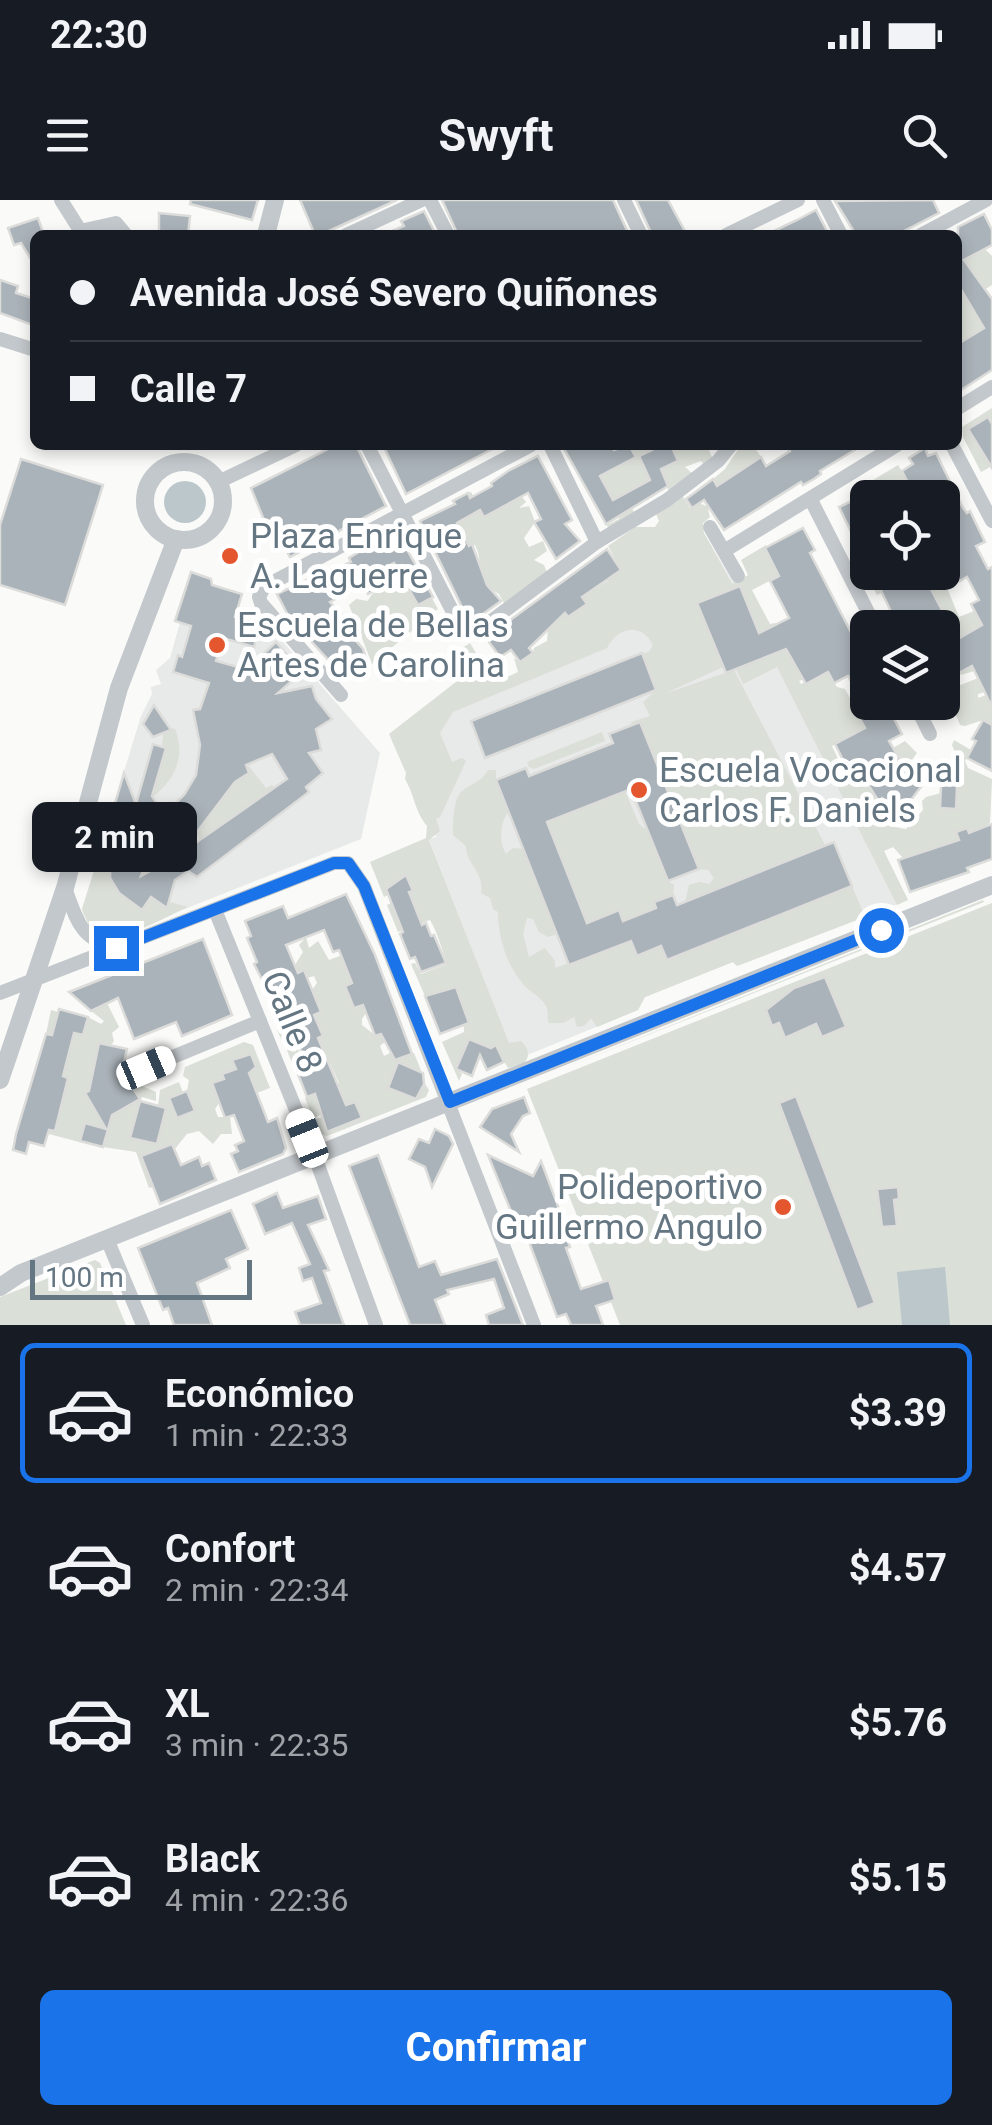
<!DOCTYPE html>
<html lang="es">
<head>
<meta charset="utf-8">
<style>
	body { margin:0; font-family:Roboto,sans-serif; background:#242831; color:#f1f3f6; height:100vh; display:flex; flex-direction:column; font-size:38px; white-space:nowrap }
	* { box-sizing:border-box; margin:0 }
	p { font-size:32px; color:#9ea1a6 }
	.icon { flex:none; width:55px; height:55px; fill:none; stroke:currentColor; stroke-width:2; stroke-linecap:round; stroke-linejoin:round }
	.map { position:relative; height:1125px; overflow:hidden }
	.details { display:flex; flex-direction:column; background:#171b24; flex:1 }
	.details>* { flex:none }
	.hud { position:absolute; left:30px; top:30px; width:932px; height:220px; border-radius:15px; box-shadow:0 5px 15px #0003; display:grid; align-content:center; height:220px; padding:0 40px; background:#171b24 }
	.buttons { position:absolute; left:850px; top:280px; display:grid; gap:20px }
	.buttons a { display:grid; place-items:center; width:110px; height:110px; border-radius:15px; background:#171b24; box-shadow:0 5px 15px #0003; font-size:50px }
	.scale { position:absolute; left:30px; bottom:25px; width:222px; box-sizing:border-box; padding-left:10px; border:5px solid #657683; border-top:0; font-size:28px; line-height:35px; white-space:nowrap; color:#657683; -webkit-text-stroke:8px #fff; paint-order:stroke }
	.end { position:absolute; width:45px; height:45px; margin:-22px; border:12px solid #1a73e8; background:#fff; box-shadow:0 0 0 5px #fff }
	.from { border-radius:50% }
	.bubble { position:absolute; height:70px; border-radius:15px; background:#171b24; box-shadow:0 5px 15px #0003; font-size:32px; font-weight:700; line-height:70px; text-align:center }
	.car { position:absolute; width:30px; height:60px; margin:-30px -15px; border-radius:12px; box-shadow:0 0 8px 2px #0007; background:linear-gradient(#fff 24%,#345 0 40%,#fff 0 76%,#345 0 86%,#fff 0) }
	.hud b { display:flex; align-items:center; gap:35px; height:95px; font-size:38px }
	.hud b+b { border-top:2px solid #363941 }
	.hud i { width:25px; height:25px; background:#f1f3f6 }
	ul { padding:18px 0 0; list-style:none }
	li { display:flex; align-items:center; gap:30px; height:140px; margin:0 20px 15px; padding:0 20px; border:5px solid transparent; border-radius:15px }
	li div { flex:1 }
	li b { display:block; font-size:38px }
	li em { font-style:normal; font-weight:700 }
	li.active { border-color:#1a73e8 }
	li>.icon { width:90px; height:90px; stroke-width:1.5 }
	.action { display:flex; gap:20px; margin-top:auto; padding:20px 40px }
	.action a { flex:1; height:115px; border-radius:15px; background:#1a73e8; color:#fff; font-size:40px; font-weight:700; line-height:115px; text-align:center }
	.status { display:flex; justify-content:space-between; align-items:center; height:70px; padding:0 50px; background:#171b24; direction:ltr }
	.status svg { height:28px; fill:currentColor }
	header { display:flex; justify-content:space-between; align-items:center; height:130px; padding:0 40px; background:#171b24; font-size:45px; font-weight:700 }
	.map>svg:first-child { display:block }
</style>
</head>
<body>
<div class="status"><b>22:30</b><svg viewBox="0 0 49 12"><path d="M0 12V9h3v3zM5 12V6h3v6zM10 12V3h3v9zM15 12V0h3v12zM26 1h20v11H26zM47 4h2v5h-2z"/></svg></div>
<header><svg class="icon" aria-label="menu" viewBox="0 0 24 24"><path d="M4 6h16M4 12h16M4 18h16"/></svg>Swyft<svg class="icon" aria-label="search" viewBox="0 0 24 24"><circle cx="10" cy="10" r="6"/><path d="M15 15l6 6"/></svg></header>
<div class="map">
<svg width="992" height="1125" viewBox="0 0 992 1125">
	<rect width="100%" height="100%" fill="#fafaf8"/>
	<g fill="#e8e9e9">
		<polygon points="704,333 733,382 745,378 908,700 737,766 733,762 645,797 638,810 515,860 429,639 436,637 407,537 552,457"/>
		<polygon points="208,400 256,414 264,420 380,553 361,639 119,735 101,734 83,715 82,709 141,516 152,494 151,487 161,484 156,470 170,458 181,419"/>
	</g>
	<g fill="#dadfd7">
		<polygon points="978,42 992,56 992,85 967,101 984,129 958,144 958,94 962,90 970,91 981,83 968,65 958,72 958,61 961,58 958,45 965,59 982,50"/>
		<polygon points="992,208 992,224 968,229 992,266 981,272 963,237 962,227"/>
		<polygon points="629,245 707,245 712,257 704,265 701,261 685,267 694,275 671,294 664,283 630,305 636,315 609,331 607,325 619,319 600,276 635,257"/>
		<path d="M741,245H753L761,257L743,268L734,293L708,309L710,317L703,323L704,333L732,384L748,375L741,360L766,345L779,376L752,390L770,424L775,423L784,439L795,434L787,419L797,411L818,446L792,461L796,467L810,460L804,479L799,481L801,484L828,472L837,487L845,489L850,498L859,495L868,502L855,510L865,528L832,546L846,575L859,569L903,566L893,548L905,541L917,553L874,612C881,621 894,628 906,629L923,610L922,601L926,597L941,593L940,608L956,609L958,577L962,570L952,545L954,540L971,550L965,561L968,568L992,579L990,623L970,636L967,628L956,632L959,640L926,653L923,651L903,658L893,647L884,651L908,700L897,705L777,467L743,484L736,469L768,456L698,403L723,467L664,494L734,470L825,645L685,702L689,685L700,682L709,684L714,678L708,670L699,669L641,523L632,526L631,522L650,516L643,502L656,490L642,453L649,452L653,445C641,422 618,427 607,448L453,512L440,533L452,562L462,558L466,561L440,617L436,619L440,631L429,640L509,843L521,841C528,847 531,856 524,863L508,868L496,846L484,852L485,845L469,839L456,869L462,874L459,881L442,842L464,832L463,804L456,787L425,796L411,764L415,763L421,774L447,764C442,750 437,731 430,720L398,732L387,705L391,703L398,718L412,690L406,676L386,689L388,695L384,697L370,662L426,638L427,626C414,610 415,596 405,579L406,573L389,534L470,471L459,450L470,443L482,463L478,477L497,482L518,472L514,458L520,462L532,455L534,448L547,441L548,430L564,412L568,417L587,404L580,393L585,395L608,381L602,371L610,377L621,370L608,346L635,327H655L659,321L656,314L682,295L690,308L699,303L706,306L705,286L725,269Z"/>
		<polygon points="898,265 919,297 868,298 867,305 863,295 868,291 865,285"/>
		<path d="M471,292L481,311L519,293L526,302L519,308L529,306L535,322L524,338L529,347L543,341L547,351L534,360L544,365L547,373L504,403L499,394L490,389L465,408C475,384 486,367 475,345C452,349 443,333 433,314L438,312L450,337L461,331L455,319L460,312L464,319L478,311L468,293Z"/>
		<path d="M903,373H941L959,417L974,411L992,429L974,471L961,475C955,463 961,447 953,436L943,442L942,428L935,427L940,424L937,418L944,413L935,396L913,378L877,395L872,386Z"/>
		<path d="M396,386L412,393L418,405L432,398L438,409L372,464L349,405L356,399L368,401C374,388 383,388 396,386Z"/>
		<polygon points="978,478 985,492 978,494 978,498 992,493 992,525 983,520 965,526 960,525 954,510 943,502 943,492"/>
		<path d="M164,527L175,529C186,556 175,579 153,597L151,593L166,549L162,547Z"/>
		<polygon points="602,532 605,541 534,569 529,567 527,562"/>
		<polygon points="248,565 266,588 272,585 274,588 200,641 195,630 202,625 235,582 248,573"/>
		<path d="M488,570H496V580L509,612C499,621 499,644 506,654L513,648L523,649L561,733L548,737L539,732L533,719L527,718L523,734L529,757L545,748L555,761V768L631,741L637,756L661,747L668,760L852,686L865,717L737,766L733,762L645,797L638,810L597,827L591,818L584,826L577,827L574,817L563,823H549C547,818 548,813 547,808C544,799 530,792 524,785C507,767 498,736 498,712L493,709L490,698L481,693C485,672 466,665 466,646L453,635C453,624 453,600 461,592C471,583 481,583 488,570Z"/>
		<polygon points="625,591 639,624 648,631 668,681 674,685 673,695 654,703 664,728 623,721 618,710 580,725 583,713 537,596 559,617"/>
		<path d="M108,628L114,630C100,671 112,685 142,710L151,697L188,707C160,719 118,748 90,728L82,709Z"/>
		<path d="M166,629L180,652L152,669C150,651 151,641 166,629Z"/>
		<polygon points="983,700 984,702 562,869"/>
		<polygon points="992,703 992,1125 620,1125 527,889"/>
		<polygon points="306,737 309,748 318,741 329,760 345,754 352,783 374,800 362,819 362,825 376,836 385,833 387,840 380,846 384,856 392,852 396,860 414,853 422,873 388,888 416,899 425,884 429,890 426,897 327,936 320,934 314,920 322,917 328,931 361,919 355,902 313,918 305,898 339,883 329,861 303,872 301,869 295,871 287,850 296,846 305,861 324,854 318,838 322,835 317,821 292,829 295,838 283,843 277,830 321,812 312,790 317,783 314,776 307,778 304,771 298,773 295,765 303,752 299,745"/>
		<polygon points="107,803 119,827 112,833 114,841 111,845 99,843 90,884 117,912 134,902 135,891 124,874 131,872 140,885 156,892 156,901 142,897 140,901 132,930 165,908 158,906 160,890 179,882 183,893 177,917 195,911 187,891 189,880 183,876 185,867 244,842 253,845 270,888 257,893 222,874 224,879 213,884 220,902 215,909 218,917 230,917 232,934 221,934 213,944 199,931 187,934 174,950 172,944 153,987 149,988 136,952 103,947 107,929 85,924 79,942 19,926 20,920 55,931 62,907 36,869 65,865 72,841 46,834 51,810 58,812 54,828 82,835 88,817 101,824 104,821 91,811"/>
		<polygon points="95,1060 100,1063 126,1125 0,1125 0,1097"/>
	</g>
	<g fill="#bbc7cb">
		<circle cx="185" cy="302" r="21"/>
		<polygon points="945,1067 950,1125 902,1125 897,1072"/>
	</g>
	<g fill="#aab3b9" stroke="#dcdcda" stroke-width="2.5" fill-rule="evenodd">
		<polygon points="191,0 258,0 252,20 190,4"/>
		<polygon points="300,0 397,0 320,35 315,35"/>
		<polygon points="442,0 613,0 629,35 458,35"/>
		<polygon points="636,0 668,0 687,35 652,35"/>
		<polygon points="933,0 939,13 896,35 856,35 835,1"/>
		<polygon points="816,10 829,35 766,35 797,20"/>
		<polygon points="424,11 436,35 383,35 404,26 401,21"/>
		<polygon points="159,13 190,16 188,35 159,35"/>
		<polygon points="984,14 992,30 992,45 964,60 992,99 992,170 958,192 958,144 984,128 962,91 958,94 958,27"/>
		<polygon points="38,18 44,35 35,35 35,66 21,43 14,45 8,28"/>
		<polygon points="0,80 18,86 16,93 35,99 35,126 0,113"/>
		<polygon points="988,217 992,224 992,268 968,229"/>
		<polygon points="336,245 356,245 386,306 290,357 271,323 266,325 251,288"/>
		<polygon points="383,245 500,245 406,294"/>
		<polygon points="562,245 611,245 614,250 629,245 636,257 600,276 613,300 650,280 639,256 662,245 671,245 678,261 661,269 668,286 606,324"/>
		<polygon points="786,245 863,245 820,271 821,274 814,279 803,285 801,282 724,330 704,300 692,308 686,299 713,279 717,286 761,257 766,266 790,251"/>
		<polygon points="925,248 928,256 936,253 963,308 967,313 970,311 985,342 976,346 988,369 992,367 992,507 972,466 942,482 942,442 954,436 956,440 982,425 971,404 979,400 967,377 960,381 951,365 942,369 942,298 916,298 902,271 913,264 909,258"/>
		<polygon points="538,256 572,320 565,324 580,341 556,359 534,322 541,319 528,293 484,317 480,310 457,323 469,346 472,344 487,385 501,401 473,421 462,407 420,321 455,304 453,301 468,293 470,298 492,286 491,283 508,271"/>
		<polygon points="21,259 103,285 65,405 0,385 0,325"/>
		<polygon points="862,296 868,307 868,367 839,307"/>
		<polygon points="803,328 815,350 810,353 868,465 868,503 885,502 902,534 889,541 906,570 913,562 930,575 901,613 882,598 879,602 858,568 849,572 835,544 865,528 855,510 864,505 848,476 834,483 828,472 806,484 786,449 726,473 697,403 740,386 759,433 789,418 770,381 779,376 765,348"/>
		<polygon points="398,333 433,397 418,405 394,363 374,374 381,387 368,394 361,381 337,393 339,397 330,402 344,417 339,421 363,449 366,458 345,478 289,417 277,394 325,371 326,374 351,362 349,358 367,347"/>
		<polygon points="607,349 621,370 582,397 587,404 568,417 565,413 529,448 533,453 520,462 511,450 500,457 486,438"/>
		<path d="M191,372L211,379L212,385L242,394L235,417L261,425L254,447L223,438L216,461L252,471L255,462L276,442L302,472L278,493L312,486L316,499L332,519L316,529L321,550L309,553L323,573L306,587L309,592L197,677L188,671L175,680L167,708L151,697L142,710L119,693L110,678V641L115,625L109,624L124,573L136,604L153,544L166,548L152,596L164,614L184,595L196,575L200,545L193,510L200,509L209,483L173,472L178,455L182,457L191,426L175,421ZM272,554L287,579L181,653L235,582L249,573L246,565ZM165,626L181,654L141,676L153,643Z"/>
		<polygon points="872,372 922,372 944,414 936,418 942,428 899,428"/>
		<polygon points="642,453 656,490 485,558 471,521"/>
		<polygon points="154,505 171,530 153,537 143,524"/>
		<polygon points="983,520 992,525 992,571 967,558 976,541 972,539"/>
		<polygon points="640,522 699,669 668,681 631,589 547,622 587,723 619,710 623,721 656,708 654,702 673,695 677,705 834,642 852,686 667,760 661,746 637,756 631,741 569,765 496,580 526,568 529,576 613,543 609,534"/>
		<polygon points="942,565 958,566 956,609 940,608"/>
		<polygon points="992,624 992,659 967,668 969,672 910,692 898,660 959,640 956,632 967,628 969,633"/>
		<polygon points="406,675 413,691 409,692 422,725 426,723 431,736 434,735 446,763 421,772 415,757 410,759 400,734 403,732 386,689"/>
		<polygon points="346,694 375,755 412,854 395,860 381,834 375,836 363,805 354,808 345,786 352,783 339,750 333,752 324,730 286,745 298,773 304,770 321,812 314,815 323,836 318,838 346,905 355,902 362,918 327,932 315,894 307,897 298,874 309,869 290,825 286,826 254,764 257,762 247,738 251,736 245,721 283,706 288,718"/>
		<polygon points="203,739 232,815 182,836 176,822 134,839 118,798 91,811 69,792"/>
		<polygon points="825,777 846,827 822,837 816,824 785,838 779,823 772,826 766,810 794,788"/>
		<polygon points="456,787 469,823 440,834 425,796"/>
		<polygon points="59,809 88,817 83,835 74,833 63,876 68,878 55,931 49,930 44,946 29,942 26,954 13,950 16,934 46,834 52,835"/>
		<polygon points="469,839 491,848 496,845 504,862 487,870 480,855 472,876 456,869"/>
		<polygon points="99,843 127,849 122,871 140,899 112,915 103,947 80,941 85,923 106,929 85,893 89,891"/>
		<polygon points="251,854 256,867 249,873 268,922 277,918 286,948 283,954 239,972 231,954 238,951 235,945 244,941 234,915 225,918 212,883 224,879 222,874 236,869 232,860"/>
		<polygon points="398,862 423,873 424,884 416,899 388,888"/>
		<polygon points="187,891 195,911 177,918 169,898"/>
		<polygon points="796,896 875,1103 857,1110 779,903"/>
		<polygon points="524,897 530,913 523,916 511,934 519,952 480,927 492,909"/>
		<polygon points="140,901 166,908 157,944 130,938"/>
		<polygon points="435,929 449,936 453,944 432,987 425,967 409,959 419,939 429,943"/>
		<polygon points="172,944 181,965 199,957 202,966 209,963 216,980 160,1004 141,956"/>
		<polygon points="378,955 419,1067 435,1061 441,1075 497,1059 523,1125 489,1125 486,1115 504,1108 494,1079 447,1090 449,1094 435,1100 445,1125 410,1125 349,966"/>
		<polygon points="488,955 533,976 541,961 564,1022 561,1023 570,1047 566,1048 581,1089 609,1080 615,1100 596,1106 603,1125 571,1125 566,1114 557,1117 528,1039 523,1041"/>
		<polygon points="898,987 899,999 894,1000 897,1026 882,1027 877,989"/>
		<polygon points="277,993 283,1008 318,996 326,1019 308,1025 329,1070 324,1071 344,1125 300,1125 295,1112 321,1103 312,1078 303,1081 299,1068 310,1064 292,1023 265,1034 253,1004"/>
		<polygon points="231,1010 248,1049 226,1059 230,1068 197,1083 212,1125 174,1125 168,1108 163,1110 138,1048"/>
	</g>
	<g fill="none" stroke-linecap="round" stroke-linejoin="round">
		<g stroke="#c3c8cc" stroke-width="14">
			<polyline points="61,0 83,35"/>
			<polyline points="430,0 448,35"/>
			<polyline points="624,0 641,35"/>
			<polyline points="823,0 841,35"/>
			<polyline points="80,31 116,23 126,35"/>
			<polyline points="346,35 422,0"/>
			<polyline points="726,35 798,0"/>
			<polyline points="921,35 986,0"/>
			<polyline points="0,139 35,150"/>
			<polyline points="958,208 992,187"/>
			<polyline points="367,245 454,414 465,431 475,433 597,342 667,300 718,261 731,245"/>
			<polyline points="550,245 597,342"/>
			<polyline points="952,245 992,321"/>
			<polyline points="218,282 296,245"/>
			<polyline points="811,300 876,428"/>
			<polyline points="710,327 738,376"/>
			<polyline points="724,351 897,245"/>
			<polyline points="341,495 261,403 259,397 264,387 531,245"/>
			<polyline points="914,502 930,534"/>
			<path d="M65,688C77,720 79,738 116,748"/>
			<polyline points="215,710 315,957 376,1125"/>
			<polyline points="0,793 334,663 348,663 364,686 534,1125"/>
			<polyline points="146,868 260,821"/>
			<polyline points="107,1039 143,1125"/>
		</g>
		<g stroke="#c3c8cc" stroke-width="18">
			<polyline points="266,35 275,0"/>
			<circle cx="184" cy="301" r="39"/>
			<polyline points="0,880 65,688 119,488 176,339"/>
			<polyline points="0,1087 21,1073 992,685"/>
		</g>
	</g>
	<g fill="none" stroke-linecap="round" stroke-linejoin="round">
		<polyline stroke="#1a73e8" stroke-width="12" points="116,748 334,663 348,663 364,686 450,902 881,730"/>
	</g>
	<g fill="#e4572e" stroke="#fff" stroke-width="4">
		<circle cx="230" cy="356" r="10"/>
		<circle cx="217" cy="445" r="10"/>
		<circle cx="639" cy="590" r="10"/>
		<circle cx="783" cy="1007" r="10"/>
	</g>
	<g text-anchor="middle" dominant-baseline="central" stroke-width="10" stroke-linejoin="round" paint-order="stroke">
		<g font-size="35" fill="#657683" stroke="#fff" text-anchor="start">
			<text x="250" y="336">Plaza Enrique<tspan x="250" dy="40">A. Laguerre</tspan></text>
			<text x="237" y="425">Escuela de Bellas<tspan x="237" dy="40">Artes de Carolina</tspan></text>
			<text x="659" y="570">Escuela Vocacional<tspan x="659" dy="40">Carlos F. Daniels</tspan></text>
			<text x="763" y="987" text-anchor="end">Polideportivo<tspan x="763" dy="40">Guillermo Angulo</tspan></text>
		</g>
		<g font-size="35" fill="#657683" stroke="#fff">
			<text transform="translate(292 822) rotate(68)">Calle 8</text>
		</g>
	</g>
</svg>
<div class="buttons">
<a><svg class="icon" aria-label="locate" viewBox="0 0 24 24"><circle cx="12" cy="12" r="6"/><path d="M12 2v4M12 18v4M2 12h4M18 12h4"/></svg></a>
<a><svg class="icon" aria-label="layers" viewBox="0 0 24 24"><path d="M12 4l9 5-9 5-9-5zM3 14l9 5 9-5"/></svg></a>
</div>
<div class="scale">100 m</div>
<i class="end from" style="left:881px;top:730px"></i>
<i class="end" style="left:116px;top:748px"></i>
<div class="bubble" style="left:32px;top:602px;width:165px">2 min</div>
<i class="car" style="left:146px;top:868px;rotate:67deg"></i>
<i class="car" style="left:307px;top:938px;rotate:338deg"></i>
<div class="hud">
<b><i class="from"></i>Avenida José Severo Quiñones</b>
<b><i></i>Calle 7</b>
</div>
</div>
<section class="details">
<ul>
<li class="active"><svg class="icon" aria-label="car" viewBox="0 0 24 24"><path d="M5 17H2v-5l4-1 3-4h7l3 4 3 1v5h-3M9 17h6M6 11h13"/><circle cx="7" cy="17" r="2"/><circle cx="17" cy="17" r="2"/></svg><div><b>Económico</b><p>1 min · 22:33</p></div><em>$3.39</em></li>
<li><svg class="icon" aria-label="car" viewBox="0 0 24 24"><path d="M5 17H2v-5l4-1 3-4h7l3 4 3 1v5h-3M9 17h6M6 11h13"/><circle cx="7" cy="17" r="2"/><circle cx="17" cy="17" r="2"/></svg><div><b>Confort</b><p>2 min · 22:34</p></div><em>$4.57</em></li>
<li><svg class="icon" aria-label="car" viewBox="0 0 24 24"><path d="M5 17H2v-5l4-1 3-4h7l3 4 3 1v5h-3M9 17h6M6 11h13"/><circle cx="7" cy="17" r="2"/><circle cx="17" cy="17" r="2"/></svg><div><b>XL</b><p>3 min · 22:35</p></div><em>$5.76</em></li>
<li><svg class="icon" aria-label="car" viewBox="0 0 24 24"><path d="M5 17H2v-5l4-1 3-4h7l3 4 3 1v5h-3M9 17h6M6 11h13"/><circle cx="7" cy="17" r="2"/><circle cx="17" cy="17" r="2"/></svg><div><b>Black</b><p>4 min · 22:36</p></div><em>$5.15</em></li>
</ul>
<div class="action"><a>Confirmar</a></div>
</section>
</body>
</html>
